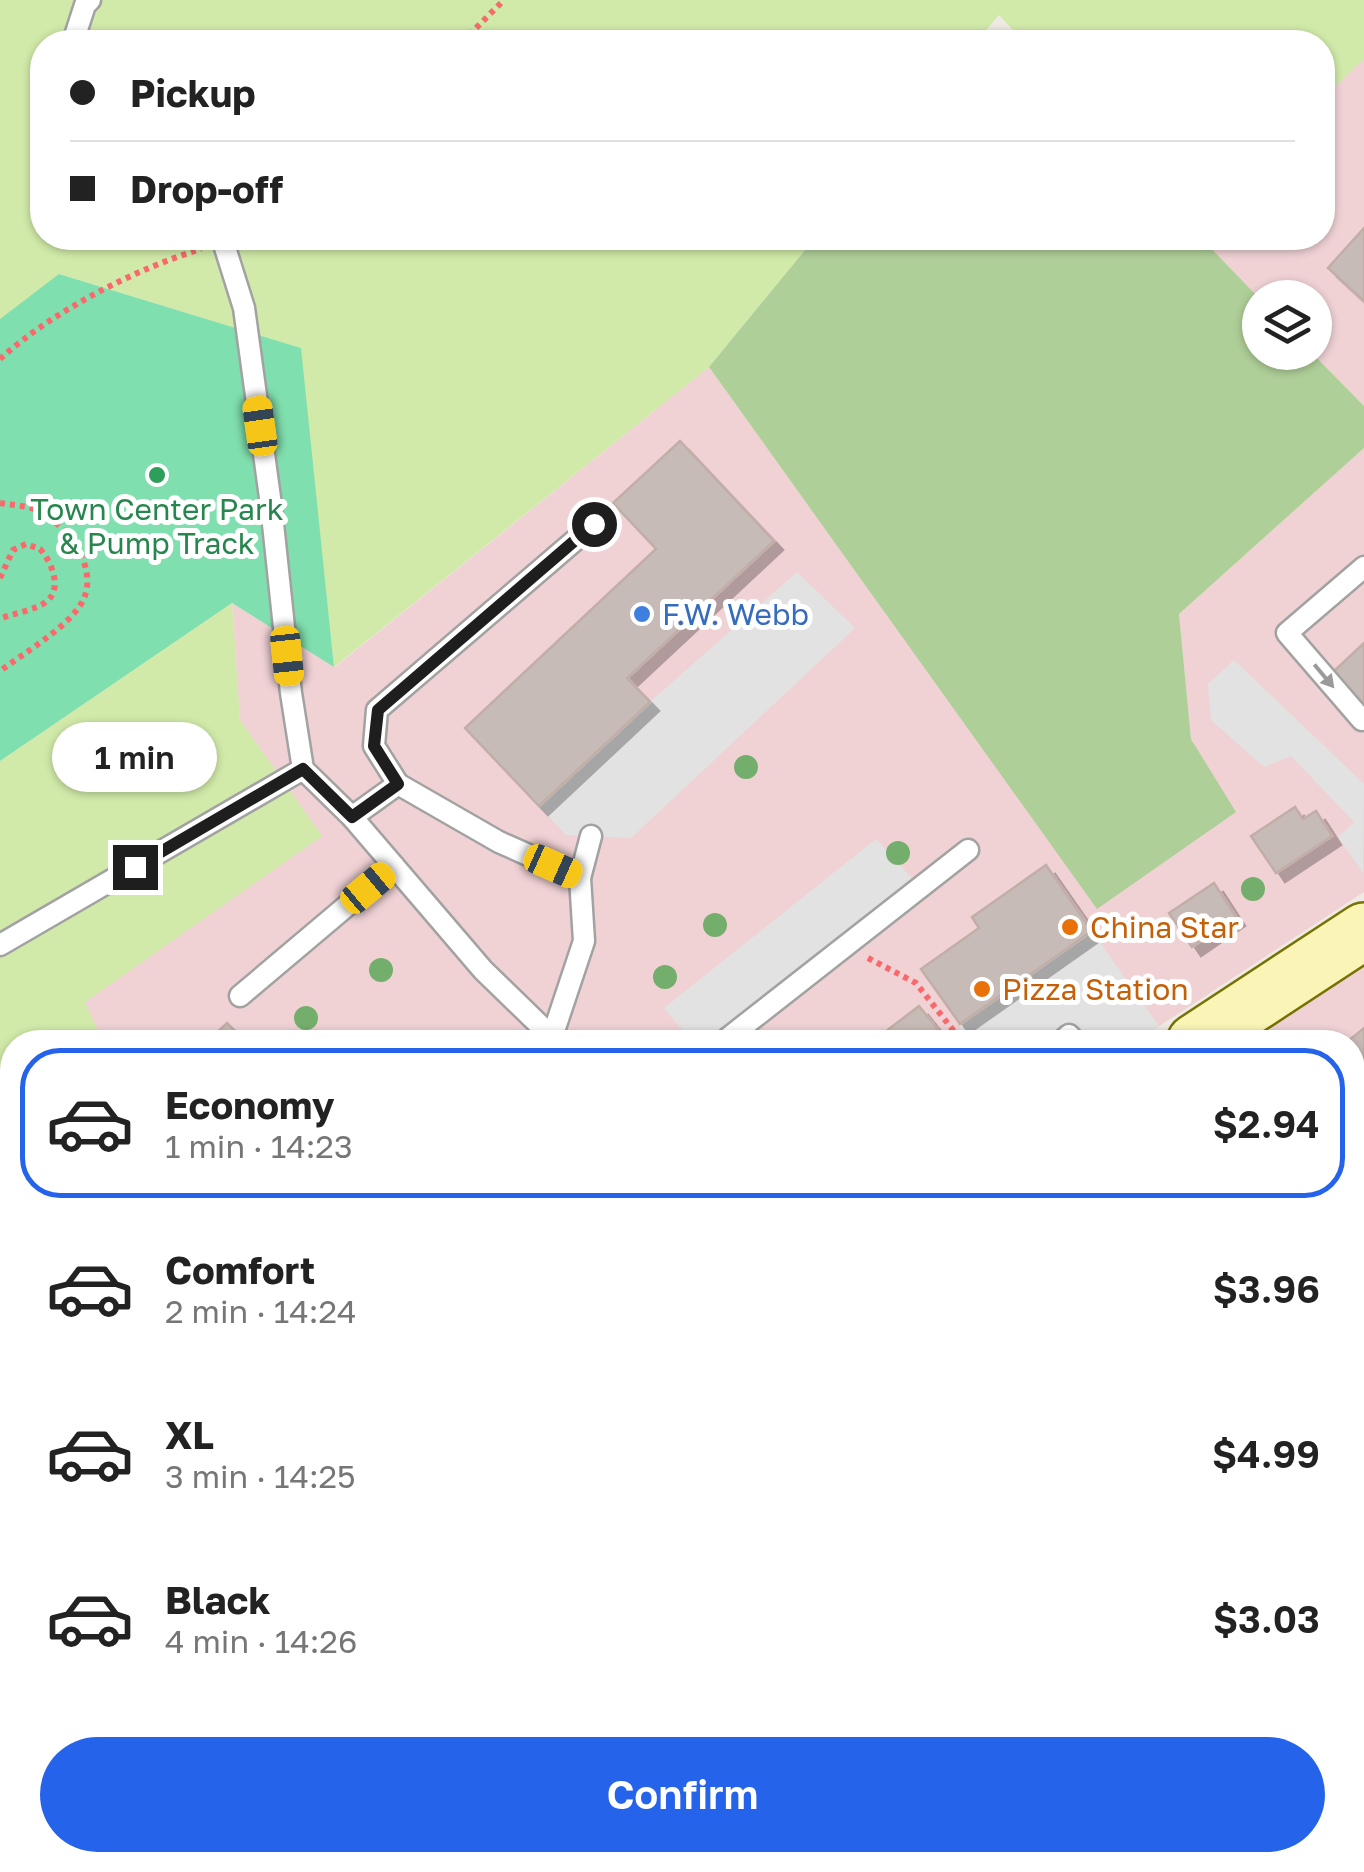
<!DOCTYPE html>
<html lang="en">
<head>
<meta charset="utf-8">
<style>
	body { margin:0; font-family:"Golos Text",sans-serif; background:#f6f6f6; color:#222; height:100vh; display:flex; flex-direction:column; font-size:38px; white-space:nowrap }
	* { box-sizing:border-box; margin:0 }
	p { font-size:32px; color:#767676 }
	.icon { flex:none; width:55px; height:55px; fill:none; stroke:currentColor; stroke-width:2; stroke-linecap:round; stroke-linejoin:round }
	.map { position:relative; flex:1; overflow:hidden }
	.side { position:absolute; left:0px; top:1030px; width:1365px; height:842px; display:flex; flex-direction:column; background:#fff; border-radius:40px 40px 0 0; box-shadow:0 2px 8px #0004 }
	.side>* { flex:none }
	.guide { position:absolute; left:30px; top:30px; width:1305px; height:220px; border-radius:40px; box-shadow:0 2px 8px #0004; display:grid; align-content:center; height:220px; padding:0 40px; background:#fff }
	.buttons { position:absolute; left:1242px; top:280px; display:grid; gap:20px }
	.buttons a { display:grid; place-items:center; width:90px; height:90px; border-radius:50%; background:#fff; box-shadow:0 2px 8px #0004; font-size:50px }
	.end { position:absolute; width:45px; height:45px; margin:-22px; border:12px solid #1e1e1e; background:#fff; box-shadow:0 0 0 5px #fff }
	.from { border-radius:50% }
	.bubble { position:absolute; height:70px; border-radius:35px; background:#fff; box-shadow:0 2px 8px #0004; font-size:32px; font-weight:600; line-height:70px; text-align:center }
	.car { position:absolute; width:30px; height:60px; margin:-30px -15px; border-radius:12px; box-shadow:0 0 8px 2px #0007; background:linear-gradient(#f5c518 24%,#345 0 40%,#f5c518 0 76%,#345 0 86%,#f5c518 0) }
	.guide b { display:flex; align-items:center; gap:35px; height:95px; font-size:38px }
	.guide b+b { border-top:2px solid #e0e0e0 }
	.guide i { width:25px; height:25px; background:#222 }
	ul { padding:18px 0 0; list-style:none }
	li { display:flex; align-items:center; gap:30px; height:150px; margin:0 20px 15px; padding:0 20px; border:5px solid transparent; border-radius:40px }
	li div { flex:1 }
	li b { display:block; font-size:38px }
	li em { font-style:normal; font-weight:600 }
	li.current { border-color:#2563eb }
	li>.icon { width:90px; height:90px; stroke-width:1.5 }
	.primary-button { display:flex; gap:20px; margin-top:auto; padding:20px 40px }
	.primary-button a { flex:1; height:115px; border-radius:60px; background:#2563eb; color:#fff; font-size:40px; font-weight:600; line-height:115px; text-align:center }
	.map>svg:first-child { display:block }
</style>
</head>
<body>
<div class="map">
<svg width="1364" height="1872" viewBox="0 0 1364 1872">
	<defs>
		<filter id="shadow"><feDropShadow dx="9" dy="9" stdDeviation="0" flood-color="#0004"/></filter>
	</defs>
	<rect width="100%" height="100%" fill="#efeae3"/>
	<g fill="#f0d2d5">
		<polygon points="1364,59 1364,406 1312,353 1315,352 1315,298 1260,299 1201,238 1322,238 1323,98"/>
		<polygon points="709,367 1097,908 1235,812 1191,739 1179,614 1364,448 1364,892 1135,1042 103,1042 84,1002 322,836 240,720 232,603 335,667"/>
		<polygon points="1364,962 1364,1259 1353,1266 1352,1042 1245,1042"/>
		<polygon points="124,1860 423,1860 405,1872 133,1872"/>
	</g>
	<g fill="#d1eaa9">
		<polygon points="0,0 1364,0 1364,59 1323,98 1322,42 1024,42 999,15 976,42 42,42 42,238 815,238 709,367 334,667 300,348 60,274 0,319"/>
		<polygon points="232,603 240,720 322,836 85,1002 103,1042 12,1042 12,1754 0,1762 0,761"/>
	</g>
	<g fill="#afcf98">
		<polygon points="815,238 1201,238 1260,299 1260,352 1312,353 1364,406 1364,448 1179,614 1191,739 1236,812 1097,909 709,367"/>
		<polygon points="12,1852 12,1860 124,1860 133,1872 0,1872 0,1859"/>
		<polygon points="423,1860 838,1860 851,1872 405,1872"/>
	</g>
	<polygon fill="#80dfae" points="59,274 301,348 334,667 232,603 0,761 0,319"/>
	<g fill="#e2e2e2">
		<polygon points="797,572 855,628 631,838 566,835 539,806 650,702"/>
		<polygon points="1234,660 1364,784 1363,873 1338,837 1354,822 1291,756 1264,767 1211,720 1208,684"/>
		<polygon points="876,839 920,887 723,1042 693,1042 664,1008"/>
		<polygon points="1092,931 1159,1026 1135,1042 960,1042 960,1024"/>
	</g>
	<g fill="#c7bbb7" stroke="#c1aea6" stroke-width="2.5" filter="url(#shadow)">
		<polygon points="1364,228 1364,301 1328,268"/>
		<polygon points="680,441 774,541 627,678 650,702 539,806 465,728 656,549 613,503"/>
		<polygon points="1364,643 1364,705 1333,672"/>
		<polygon points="1295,807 1303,819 1316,811 1332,836 1276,873 1251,836"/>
		<polygon points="1046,865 1092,931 960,1024 921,969 979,928 972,917"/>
		<polygon points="1214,883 1236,917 1192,947 1169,913"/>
		<polygon points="919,1006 948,1042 872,1042"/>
		<polygon points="227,1023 246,1042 207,1042"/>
		<polygon points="1364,1028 1364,1081 1352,1067 1352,1042 1347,1042"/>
	</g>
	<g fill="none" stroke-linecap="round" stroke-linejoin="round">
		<g stroke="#a2a2a2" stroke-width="25">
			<g id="service">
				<polyline points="73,42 85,5 90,0"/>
				<polyline points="222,238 244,308 271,505 291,693 303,769 352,817 483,970 552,1037"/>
				<polyline points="1362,720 1287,633 1364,567"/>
				<polyline points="398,784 374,746 377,710 594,524"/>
				<polyline points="352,817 398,784 499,842 580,878"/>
				<polyline points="0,945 303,769"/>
				<polyline points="240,996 394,866"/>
				<polyline points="557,1042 552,1037 584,941 580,878 591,836"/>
				<polyline points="723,1042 968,850"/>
				<polyline points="1061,1042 1069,1035 1075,1042"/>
			</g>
		</g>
		<g stroke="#a2a2a2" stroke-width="45">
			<g id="minor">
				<polyline points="1352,1654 1364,1645"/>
				<polyline points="1084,1872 1098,1860"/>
			</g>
		</g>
		<g stroke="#767304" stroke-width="60">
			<g id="secondary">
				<polyline points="1195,1042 1364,931"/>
				<polyline points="0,1814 12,1806"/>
			</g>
		</g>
		<g stroke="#fb686c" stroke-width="6" stroke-dasharray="5 5" stroke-linecap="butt">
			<polyline points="462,42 504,0"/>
			<path d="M0,359C53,311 133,270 201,249"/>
			<path d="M0,503C10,505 21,505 31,508C65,520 105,571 79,607C63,630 23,654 0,671"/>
			<path d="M0,578L13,550L26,544L40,549C51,561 63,588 47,601C37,610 13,613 0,619"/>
			<polyline points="868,958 916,983 960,1039"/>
		</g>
		<use href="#service" stroke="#fff" stroke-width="20"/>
		<use href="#minor" stroke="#fff" stroke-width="40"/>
		<use href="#secondary" stroke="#faf5b6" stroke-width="55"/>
	</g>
	<g fill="#74ae6c">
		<circle cx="746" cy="767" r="12"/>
		<circle cx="898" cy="853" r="12"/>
		<circle cx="1253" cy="889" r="12"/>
		<circle cx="715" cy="925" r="12"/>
		<circle cx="381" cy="970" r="12"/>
		<circle cx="665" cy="977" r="12"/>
		<circle cx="306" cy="1018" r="12"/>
	</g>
	<defs><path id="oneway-solid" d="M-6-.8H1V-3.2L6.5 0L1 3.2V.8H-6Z" transform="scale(2.5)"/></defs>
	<use fill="#9a9a9a" href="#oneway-solid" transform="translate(1324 676) rotate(50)"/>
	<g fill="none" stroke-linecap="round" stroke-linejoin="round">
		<polyline stroke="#1e1e1e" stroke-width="12" points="135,867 303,769 352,817 398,784 374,746 378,710 594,524"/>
	</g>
	<circle fill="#2e9e5b" stroke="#fff" stroke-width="4" cx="157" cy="475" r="10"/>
	<circle fill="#3f7fe0" stroke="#fff" stroke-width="4" cx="642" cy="614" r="10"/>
	<g fill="#e8710a" stroke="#fff" stroke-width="4">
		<circle cx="1070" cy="927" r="10"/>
		<circle cx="982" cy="989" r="10"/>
	</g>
	<g text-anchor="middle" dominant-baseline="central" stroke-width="10" stroke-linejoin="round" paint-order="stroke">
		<g font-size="30" fill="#27864d" stroke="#fff">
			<text x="157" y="509">Town Center Park<tspan x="157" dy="34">&amp; Pump Track</tspan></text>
		</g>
		<g font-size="30" fill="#366cbe" stroke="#fff" text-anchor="start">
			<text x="662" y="614">F.W. Webb</text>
		</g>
		<g font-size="30" fill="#c56008" stroke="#fff" text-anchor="start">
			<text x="1090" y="927">China Star</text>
			<text x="1002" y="989">Pizza Station</text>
		</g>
	</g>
</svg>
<div class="buttons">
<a><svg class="icon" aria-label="layers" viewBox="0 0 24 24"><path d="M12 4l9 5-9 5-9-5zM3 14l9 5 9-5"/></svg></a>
</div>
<i class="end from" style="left:594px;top:524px"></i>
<i class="end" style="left:135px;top:867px"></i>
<div class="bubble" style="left:52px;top:722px;width:165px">1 min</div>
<i class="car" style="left:260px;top:426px;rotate:352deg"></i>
<i class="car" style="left:287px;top:656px;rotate:174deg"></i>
<i class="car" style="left:553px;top:866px;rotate:114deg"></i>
<i class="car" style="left:368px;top:888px;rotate:50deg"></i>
<div class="guide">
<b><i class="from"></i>Pickup</b>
<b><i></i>Drop-off</b>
</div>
<section class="side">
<ul>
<li class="current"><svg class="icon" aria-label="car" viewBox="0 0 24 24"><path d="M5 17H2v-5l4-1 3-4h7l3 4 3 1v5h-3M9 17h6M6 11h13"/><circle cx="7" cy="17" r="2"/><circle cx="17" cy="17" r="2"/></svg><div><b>Economy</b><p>1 min · 14:23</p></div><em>$2.94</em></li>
<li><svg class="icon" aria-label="car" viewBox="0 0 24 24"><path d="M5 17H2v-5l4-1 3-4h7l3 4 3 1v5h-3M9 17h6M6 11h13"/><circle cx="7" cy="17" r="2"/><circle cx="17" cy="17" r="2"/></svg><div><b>Comfort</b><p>2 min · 14:24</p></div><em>$3.96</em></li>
<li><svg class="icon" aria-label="car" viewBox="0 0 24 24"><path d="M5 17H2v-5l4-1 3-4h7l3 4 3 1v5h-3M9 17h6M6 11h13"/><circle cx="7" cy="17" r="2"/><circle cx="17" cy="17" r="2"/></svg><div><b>XL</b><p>3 min · 14:25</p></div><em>$4.99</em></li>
<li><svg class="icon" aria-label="car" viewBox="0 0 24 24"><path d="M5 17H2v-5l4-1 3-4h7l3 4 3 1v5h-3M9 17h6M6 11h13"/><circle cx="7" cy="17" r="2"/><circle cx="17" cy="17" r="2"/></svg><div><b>Black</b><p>4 min · 14:26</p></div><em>$3.03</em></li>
</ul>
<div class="primary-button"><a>Confirm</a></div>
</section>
</div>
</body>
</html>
